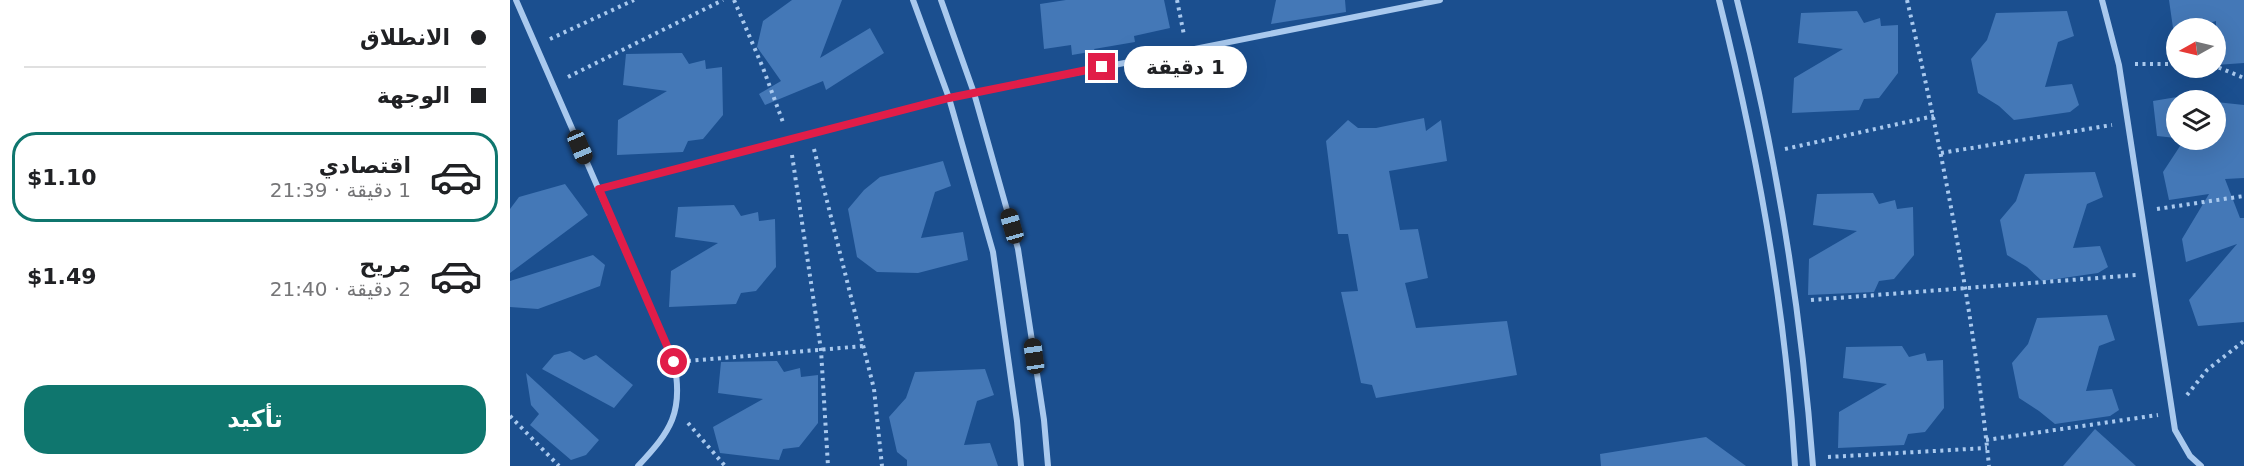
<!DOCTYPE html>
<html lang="ar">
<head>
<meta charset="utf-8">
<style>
	body { margin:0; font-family:"DejaVu Sans","Noto Sans Arabic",sans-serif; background:#f2f2f2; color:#202124; direction:rtl; height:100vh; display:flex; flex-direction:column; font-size:22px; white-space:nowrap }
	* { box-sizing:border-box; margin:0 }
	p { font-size:20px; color:#757577 }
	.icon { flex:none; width:33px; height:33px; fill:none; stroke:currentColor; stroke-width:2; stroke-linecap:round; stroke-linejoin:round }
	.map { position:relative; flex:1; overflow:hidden; direction:ltr }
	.sheet { display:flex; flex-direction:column; background:#fff; width:510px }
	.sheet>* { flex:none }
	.top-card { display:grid; align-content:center; height:132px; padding:0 24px; background:#fff }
	.needle { width:39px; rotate:262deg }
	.controls { position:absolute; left:1656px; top:18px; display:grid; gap:12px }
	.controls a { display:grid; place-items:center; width:60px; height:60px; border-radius:50%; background:#fff; box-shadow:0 6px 24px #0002; font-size:30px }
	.end { position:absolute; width:27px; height:27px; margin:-14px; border:8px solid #e11d48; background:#fff; box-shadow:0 0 0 3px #fff }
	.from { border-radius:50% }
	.bubble { position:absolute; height:42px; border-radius:21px; background:#fff; box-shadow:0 6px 24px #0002; font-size:20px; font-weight:700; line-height:42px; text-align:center; direction:rtl }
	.car { position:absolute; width:18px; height:36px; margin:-18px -9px; border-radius:8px; box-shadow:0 0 4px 2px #0007; background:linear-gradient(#222 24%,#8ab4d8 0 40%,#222 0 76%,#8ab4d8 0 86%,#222 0) }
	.top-card b { display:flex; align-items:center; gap:21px; height:57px; font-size:22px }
	.top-card b+b { border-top:2px solid #e0e0e0 }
	.top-card i { width:15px; height:15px; background:#202124 }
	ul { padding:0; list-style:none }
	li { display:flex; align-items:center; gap:18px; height:90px; margin:0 12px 9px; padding:0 12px; border:3px solid transparent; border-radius:24px }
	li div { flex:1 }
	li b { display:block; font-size:22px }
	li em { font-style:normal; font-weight:700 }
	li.on { border-color:#0f766e }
	li>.icon { width:54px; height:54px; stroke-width:1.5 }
	.cta { display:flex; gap:12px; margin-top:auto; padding:12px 24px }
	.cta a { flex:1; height:69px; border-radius:24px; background:#0f766e; color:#fff; font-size:24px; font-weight:700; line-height:69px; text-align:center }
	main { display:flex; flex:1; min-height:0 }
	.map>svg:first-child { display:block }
</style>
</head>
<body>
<main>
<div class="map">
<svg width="1734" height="466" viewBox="0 0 1734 466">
	<rect width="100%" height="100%" fill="#1b4f8f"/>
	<g fill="#4478b7">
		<polygon points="282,0 332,0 310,58 360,28 374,53 316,90 313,81 255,105 249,94 271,81 247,47 253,21"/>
		<polygon points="556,0 654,0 660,28 624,36 625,42 584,49 585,51 562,55 561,45 534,49 530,4"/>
		<polygon points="766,0 835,0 836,12 761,24"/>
		<polygon points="1659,0 1734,0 1734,63 1706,65 1706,21 1683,28 1666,28 1666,34 1664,35"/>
		<polygon points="1347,11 1354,23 1370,18 1371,26 1388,25 1388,73 1369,98 1354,99 1349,110 1282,113 1284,78 1333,49 1288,43 1291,13"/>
		<polygon points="1557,11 1564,36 1548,42 1535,87 1562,84 1569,105 1560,112 1504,120 1489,106 1468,93 1461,59 1477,40 1486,13"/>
		<polygon points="172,53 179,64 195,60 196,69 212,67 213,115 193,139 178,141 173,152 107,155 108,120 157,91 113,85 116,54"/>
		<polygon points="1667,97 1694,100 1666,100 1666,138 1647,136 1643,101"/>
		<polygon points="1706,102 1734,105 1734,178 1715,179 1730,218 1734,218 1734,322 1688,326 1679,300 1727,244 1676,262 1672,239 1699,194 1659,200 1653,172 1674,140 1706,140"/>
		<polygon points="914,118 916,131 931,120 937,161 879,171 890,230 908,229 918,278 895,283 906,328 997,321 1007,375 866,398 862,385 851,383 831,292 848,291 838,234 828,234 816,141 838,120 848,128 866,128"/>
		<polygon points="433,161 441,186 425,192 411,238 453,232 458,260 408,273 367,272 347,257 338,209 354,190 370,177"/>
		<polygon points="1585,172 1593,197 1577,204 1563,248 1590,246 1598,267 1588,273 1532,281 1517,267 1497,255 1490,220 1506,201 1515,174"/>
		<polygon points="55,184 78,215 0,273 0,209 9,197"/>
		<polygon points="1363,193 1369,204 1385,200 1387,209 1403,207 1404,255 1384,279 1369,281 1364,292 1298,295 1299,259 1347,231 1303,225 1307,194"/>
		<polygon points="224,205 231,216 248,212 249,221 265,219 266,267 246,291 231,293 226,304 159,307 161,271 208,243 165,237 168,207"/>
		<polygon points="83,255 95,265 90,286 28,309 0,307 0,281"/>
		<polygon points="1597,315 1605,340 1589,346 1576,391 1602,389 1609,410 1600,416 1545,424 1529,411 1509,398 1502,363 1518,344 1527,318"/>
		<polygon points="1392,346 1399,357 1415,353 1417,361 1433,360 1434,408 1415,432 1398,434 1394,445 1328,448 1329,412 1377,384 1333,378 1336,347"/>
		<polygon points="60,351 74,360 86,355 123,385 104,408 32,369 44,355"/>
		<polygon points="267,361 274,372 290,368 291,377 308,375 308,423 289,447 273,449 269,460 210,453 203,427 253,399 208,393 211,362"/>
		<polygon points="475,369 484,395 467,401 454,445 480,443 488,466 397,466 397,460 387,452 379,417 396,398 405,372"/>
		<polygon points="16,373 89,440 76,455 61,460 20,425 29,414 21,405"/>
		<polygon points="1585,429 1626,466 1553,466"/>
		<polygon points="1196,437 1236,466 1091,466 1090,454"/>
	</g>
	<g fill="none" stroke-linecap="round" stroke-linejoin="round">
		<g stroke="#a9c9ee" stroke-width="4" stroke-dasharray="3 4.5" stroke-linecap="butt">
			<polyline points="224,0 253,68 274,125"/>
			<polyline points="667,0 674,35"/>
			<path d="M1397,0C1433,154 1463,309 1479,466"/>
			<polyline points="40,39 124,0"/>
			<polyline points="1625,64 1666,64"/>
			<polyline points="1701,68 1710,68 1734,78"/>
			<polyline points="58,77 213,0"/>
			<polyline points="304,149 364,389 372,466"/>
			<polyline points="1275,149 1424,116"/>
			<polyline points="1431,153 1602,125"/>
			<polyline points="282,155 311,350 318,466"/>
			<polyline points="1647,209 1734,196"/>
			<polyline points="1301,300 1626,275"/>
			<polyline points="178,361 354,346"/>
			<polyline points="1677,395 1697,370 1734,341"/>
			<polyline points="0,416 49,466"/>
			<polyline points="178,423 215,466"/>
			<polyline points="1476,440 1648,415"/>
			<polyline points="1318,457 1477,448"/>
		</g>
		<g stroke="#a9c9ee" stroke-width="6">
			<path d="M6,0L164,362C174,412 161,431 128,466"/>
			<polyline points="403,0 439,98 483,252 507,421 511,466"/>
			<polyline points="431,0 464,93 508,249 534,420 538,466"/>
			<path d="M1209,0C1247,152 1276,309 1285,466"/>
			<path d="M1227,0C1266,153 1291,308 1303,466"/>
			<polyline points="1592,0 1609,65 1665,430 1680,456 1691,466"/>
			<polyline points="89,189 439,98 930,0"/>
		</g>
	</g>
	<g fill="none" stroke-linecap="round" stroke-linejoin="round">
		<polyline stroke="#e11d48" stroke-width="8" points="164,362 89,189 439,98 592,67"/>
	</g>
</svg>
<div class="controls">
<a><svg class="needle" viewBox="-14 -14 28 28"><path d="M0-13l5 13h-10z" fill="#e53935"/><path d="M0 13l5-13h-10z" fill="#757577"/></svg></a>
<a><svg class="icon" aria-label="layers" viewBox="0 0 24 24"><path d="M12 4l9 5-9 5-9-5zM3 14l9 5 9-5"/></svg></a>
</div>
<i class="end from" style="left:164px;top:362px"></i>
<i class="end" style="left:592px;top:67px"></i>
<div class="bubble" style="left:614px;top:46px;width:123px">1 دقيقة</div>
<i class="car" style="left:70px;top:147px;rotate:157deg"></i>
<i class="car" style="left:502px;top:226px;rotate:344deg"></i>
<i class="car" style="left:524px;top:356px;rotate:352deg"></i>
</div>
<section class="sheet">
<div class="top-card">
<b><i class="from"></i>الانطلاق</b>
<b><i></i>الوجهة</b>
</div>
<ul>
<li class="on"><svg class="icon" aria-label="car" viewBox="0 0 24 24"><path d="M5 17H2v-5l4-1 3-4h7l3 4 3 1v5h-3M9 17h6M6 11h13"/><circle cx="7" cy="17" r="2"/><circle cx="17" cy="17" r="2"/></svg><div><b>اقتصادي</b><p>1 دقيقة · 21:39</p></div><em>$1.10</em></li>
<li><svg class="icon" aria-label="car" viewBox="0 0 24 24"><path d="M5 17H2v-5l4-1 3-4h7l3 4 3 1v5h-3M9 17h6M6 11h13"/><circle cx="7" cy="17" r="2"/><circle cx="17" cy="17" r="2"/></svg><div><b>مريح</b><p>2 دقيقة · 21:40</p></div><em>$1.49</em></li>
</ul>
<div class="cta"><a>تأكيد</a></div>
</section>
</main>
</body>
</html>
